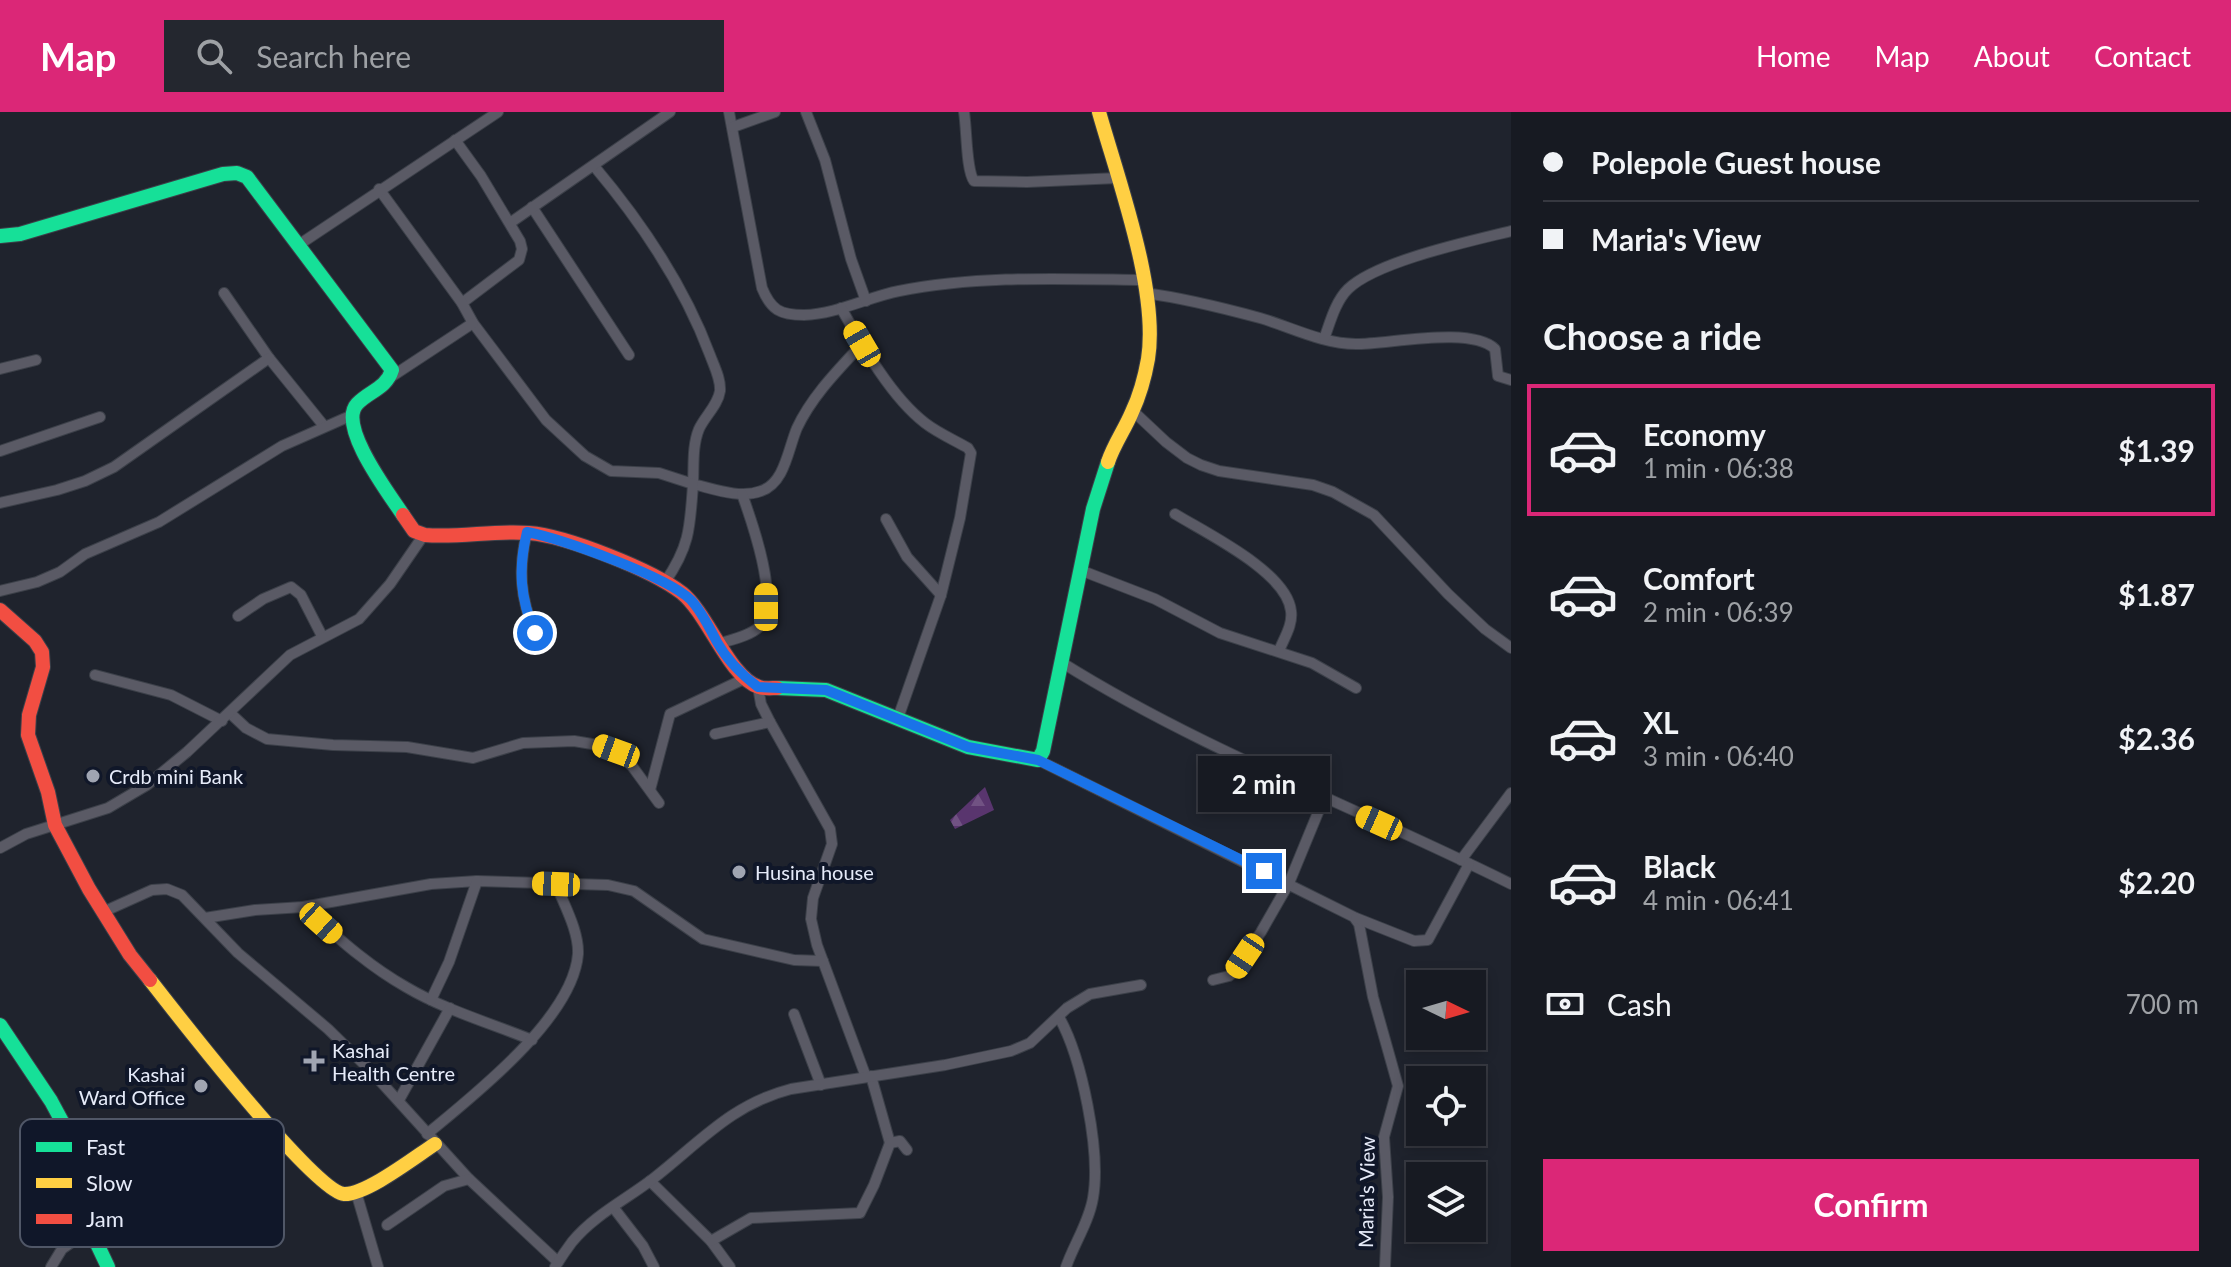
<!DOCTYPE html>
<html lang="en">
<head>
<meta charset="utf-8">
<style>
	body { margin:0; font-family:Lato,sans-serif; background:#24272f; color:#f1f3f6; height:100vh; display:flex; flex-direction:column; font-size:30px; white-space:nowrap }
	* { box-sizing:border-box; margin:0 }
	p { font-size:26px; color:#9ea1a5 }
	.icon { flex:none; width:44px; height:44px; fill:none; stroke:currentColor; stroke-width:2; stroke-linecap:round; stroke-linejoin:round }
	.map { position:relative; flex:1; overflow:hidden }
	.details { display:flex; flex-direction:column; background:#171a22; width:720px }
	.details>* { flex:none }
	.hud { display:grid; align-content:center; height:176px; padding:0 32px; background:#171a22 }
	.needle { width:52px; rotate:95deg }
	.tools { position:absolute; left:1406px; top:858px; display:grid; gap:16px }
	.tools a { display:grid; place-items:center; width:80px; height:80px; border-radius:0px; background:#171a22; box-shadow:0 4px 12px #0003,0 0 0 2px #363840; font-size:40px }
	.end { position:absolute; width:36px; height:36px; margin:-18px; border:10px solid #1a73e8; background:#fff; box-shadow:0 0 0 4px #fff }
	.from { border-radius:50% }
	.bubble { position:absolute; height:56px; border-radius:0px; background:#171a22; box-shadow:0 4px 12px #0003,0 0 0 2px #363840; font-size:26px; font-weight:700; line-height:56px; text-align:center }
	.car { position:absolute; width:24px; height:48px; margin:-24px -12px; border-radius:10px; box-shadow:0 0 6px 2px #0007; background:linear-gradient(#f5c518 24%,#345 0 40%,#f5c518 0 76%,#345 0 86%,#f5c518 0) }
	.hud b { display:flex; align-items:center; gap:28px; height:76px; font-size:30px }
	.hud b+b { border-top:2px solid #363840 }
	.hud i { width:20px; height:20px; background:#f1f3f6 }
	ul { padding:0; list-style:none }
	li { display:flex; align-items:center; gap:24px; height:132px; margin:0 16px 12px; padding:0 16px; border:4px solid transparent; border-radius:0px }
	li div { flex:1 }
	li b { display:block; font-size:30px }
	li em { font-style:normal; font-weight:700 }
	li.on { border-color:#db2777 }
	li>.icon { width:72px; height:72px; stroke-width:1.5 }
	h2 { padding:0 32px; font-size:36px; line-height:96px }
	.pay { display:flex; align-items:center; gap:20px; height:88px; padding:0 32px; font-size:30px }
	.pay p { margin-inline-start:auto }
	.primary-button { display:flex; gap:16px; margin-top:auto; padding:16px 32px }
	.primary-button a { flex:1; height:92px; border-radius:0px; background:#db2777; color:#fff; font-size:32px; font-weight:700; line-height:92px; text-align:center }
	header { display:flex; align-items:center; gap:48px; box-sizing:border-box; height:112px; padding:0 40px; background:#db2777; color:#fff }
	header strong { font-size:38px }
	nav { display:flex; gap:44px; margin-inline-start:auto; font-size:28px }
	.search { width:560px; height:72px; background:#24272f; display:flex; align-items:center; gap:20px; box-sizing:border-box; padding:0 28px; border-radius:0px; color:#9ea1a5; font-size:30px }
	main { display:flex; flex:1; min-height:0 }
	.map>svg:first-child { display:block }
</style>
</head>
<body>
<header>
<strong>Map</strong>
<div class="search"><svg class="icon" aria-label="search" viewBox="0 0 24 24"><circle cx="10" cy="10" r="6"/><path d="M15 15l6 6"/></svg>Search here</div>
<nav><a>Home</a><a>Map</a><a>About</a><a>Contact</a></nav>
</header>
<main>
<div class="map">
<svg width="1511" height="1155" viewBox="0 0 1511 1155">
	<defs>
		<pattern id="forest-firs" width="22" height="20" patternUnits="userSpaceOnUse" patternTransform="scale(2)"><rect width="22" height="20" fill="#59356e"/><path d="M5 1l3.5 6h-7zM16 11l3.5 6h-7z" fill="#715283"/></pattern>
	</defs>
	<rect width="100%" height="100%" fill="#1f232d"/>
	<polygon fill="url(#forest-firs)" points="985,675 994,698 955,717 950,708"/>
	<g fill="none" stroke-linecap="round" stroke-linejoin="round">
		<g stroke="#3c4049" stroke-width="12">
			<g id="street">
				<path d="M729,0L762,176C771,198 780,203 804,203C837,202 868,185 899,179C979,163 1064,167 1144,168"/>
				<polyline points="806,0 825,48 851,147 866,189"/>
				<path d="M964,0C967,18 966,58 974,69L1027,70L1118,66"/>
				<polyline points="733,15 775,0"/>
				<polyline points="455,28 481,64 520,129 522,137 519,148 462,191"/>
				<path d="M594,54C642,111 684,173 710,243C714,254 721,267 720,279C718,293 705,304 699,317C692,334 694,354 693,372C714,377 740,387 761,379C785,371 788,337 797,316C812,284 838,258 862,232"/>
				<path d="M379,77L462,191L473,211L546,308L585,344L611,359L659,361L693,372C690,415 690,434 665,470"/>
				<polyline points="532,95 629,243"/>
				<polyline points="510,111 670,0"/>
				<polyline points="300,132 498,0"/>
				<polyline points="224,181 269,246 324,314"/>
				<path d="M1145,181C1183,186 1223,196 1260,206C1291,215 1323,232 1356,232C1390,232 1471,214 1495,237L1498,264L1511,268"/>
				<path d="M841,196C862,233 891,285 925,311C938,321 954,328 968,336L971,341L960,406L941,483L898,606"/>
				<path d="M1324,227C1330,211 1335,190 1348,177C1377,149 1471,129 1511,119"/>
				<polyline points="0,257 36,248"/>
				<polyline points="391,265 473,211"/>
				<polyline points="1133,299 1166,330 1187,346 1201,353 1219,359 1313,373 1333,380 1374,403 1448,482 1485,517 1511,536"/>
				<polyline points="0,339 100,305"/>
				<polyline points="0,391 57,378 85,369 114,355 269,246"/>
				<path d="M1175,402C1206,421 1287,460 1291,499C1293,513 1284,526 1279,539"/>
				<polyline points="886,407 907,445 941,483"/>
				<path d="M527,420C518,457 520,486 535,521"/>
				<polyline points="1080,458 1155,487 1220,521 1312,551 1356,576"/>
				<polyline points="0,479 37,470 60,460 85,442 159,410 282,334 350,304"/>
				<polyline points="238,504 263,487 291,475 301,483 322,524"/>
				<path d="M718,532C730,528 750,524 759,515C781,490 752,410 742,382"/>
				<path d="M1061,550C1203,639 1361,697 1511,772"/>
				<polyline points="95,563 171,583 222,609"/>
				<polyline points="758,575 761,592 770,610 830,717 832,732 813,786 811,807 817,833 866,965"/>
				<polyline points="230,601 246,616 267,627 333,633 407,635 473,646 523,631 574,629 598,633 616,639 632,654 659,691"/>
				<polyline points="715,622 770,610"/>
				<polyline points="1038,648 1354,805 1359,812 1373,885 1398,974 1384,1025 1388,1085 1385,1155"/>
				<polyline points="650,678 670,602 746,566"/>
				<polyline points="0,736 26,722 108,696 147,673 187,640 290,543 359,507 390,472 423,424"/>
				<polyline points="1461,748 1511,681"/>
				<path d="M303,795C336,824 367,853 406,875C445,898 490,911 532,928"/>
				<polyline points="103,800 152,778 167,777 182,783 238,841 328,917 371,959 469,1067 558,1150"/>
				<polyline points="205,806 255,798 303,795 431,772 477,769 608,773 634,779 703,827 794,848 823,849"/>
				<polyline points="1356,806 1414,829 1428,828 1469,752"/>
				<polyline points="1213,868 1229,864 1234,860 1261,820 1289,771 1324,686"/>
				<polyline points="431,888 449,850 477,769"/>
				<polyline points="794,902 821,973"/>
				<path d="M1059,905C1082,946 1101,1040 1093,1086C1089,1110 1074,1132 1066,1155"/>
				<polyline points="871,964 890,1031"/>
				<polyline points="399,988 450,896"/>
				<path d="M427,1022C474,983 573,906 578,842C579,819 564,793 556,772"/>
				<polyline points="650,1069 711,1129 730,1155"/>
				<polyline points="356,1080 378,1155"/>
				<polyline points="613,1095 643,1134 654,1155"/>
				<polyline points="387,1113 444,1074 469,1067"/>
				<polyline points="711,1129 751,1106 860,1101 874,1073 890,1031 900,1029 907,1038"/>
				<polyline points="51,1155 62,1137 90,1117"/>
				<path d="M555,1155C560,1147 566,1138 572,1130C594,1103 627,1087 654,1066C700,1030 732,992 791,977L945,953L1011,939L1030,931L1067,896L1090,882L1141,873"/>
			</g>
		</g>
		<g stroke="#3c4049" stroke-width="16">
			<g id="fast">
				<path d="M0,124L20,122L223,62L237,61L247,65L392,258C386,277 369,279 357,292C337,314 390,383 403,403"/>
				<polyline points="777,576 826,578 968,635 1038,648 1043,639 1093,397 1108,350"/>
				<polyline points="0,913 51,989 65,1015 74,1040 90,1117 108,1155"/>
			</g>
		</g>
		<g stroke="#3c4049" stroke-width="16">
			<g id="slow">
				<path d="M1099,0C1118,67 1159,179 1148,247C1145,264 1139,285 1132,300C1125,317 1114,332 1108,350"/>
				<path d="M150,868C175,900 314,1080 344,1082C366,1083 415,1045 435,1032"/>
			</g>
		</g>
		<g stroke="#3c4049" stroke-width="16">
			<g id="jam">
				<path d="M403,403L414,419L425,423C460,426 494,418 529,421C567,424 652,458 682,481C708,502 729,565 759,575C764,577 772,576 777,576"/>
				<polyline points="0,498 35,529 42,540 43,555 29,603 28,623 48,680 55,713 89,777 130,843 150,868"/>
			</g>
		</g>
		<use href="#street" stroke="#5a5a65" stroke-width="10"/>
		<use href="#fast" stroke="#16e098" stroke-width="14"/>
		<use href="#slow" stroke="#ffcf43" stroke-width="14"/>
		<use href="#jam" stroke="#f24e42" stroke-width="14"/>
	</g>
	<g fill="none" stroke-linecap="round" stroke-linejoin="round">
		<path stroke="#1a73e8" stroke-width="10" d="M535,521C520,486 518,457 527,420C562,427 666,464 691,488C702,500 709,515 717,530C727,548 742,563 758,575L826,578L968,635L1038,648L1264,759"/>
	</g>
	<g fill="#a0a5b2" stroke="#101729" stroke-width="3">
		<circle cx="93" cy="664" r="8"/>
		<circle cx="739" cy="760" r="8"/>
		<path d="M310 937h8v8h8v8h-8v8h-8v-8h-8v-8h8z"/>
		<circle cx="201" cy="974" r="8"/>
	</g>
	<g text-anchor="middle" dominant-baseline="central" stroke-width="8" stroke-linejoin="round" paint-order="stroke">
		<g font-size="20" fill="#e6ebf9" stroke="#101729" text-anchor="start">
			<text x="109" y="664">Crdb mini Bank</text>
			<text x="755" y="760">Husina house</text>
			<text x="332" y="938">Kashai<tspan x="332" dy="23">Health Centre</tspan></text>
			<text x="185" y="962" text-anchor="end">Kashai<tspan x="185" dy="23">Ward Office</tspan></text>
		</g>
		<g font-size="20" fill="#e6ebf9" stroke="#101729">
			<text transform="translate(1366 1080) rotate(-89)">Maria's View</text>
		</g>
	</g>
	<rect x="20" y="1007" width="264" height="128" rx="12" fill="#101729" stroke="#505767" stroke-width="2"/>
	<rect x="36" y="1030" width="36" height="10" fill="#16e098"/>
	<rect x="36" y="1066" width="36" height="10" fill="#ffcf43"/>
	<rect x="36" y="1102" width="36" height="10" fill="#f24e42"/>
	<g font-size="22" fill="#e6ebf9">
		<text x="86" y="1043">Fast</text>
		<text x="86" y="1079">Slow</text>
		<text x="86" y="1115">Jam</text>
	</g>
</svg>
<div class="tools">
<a><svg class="needle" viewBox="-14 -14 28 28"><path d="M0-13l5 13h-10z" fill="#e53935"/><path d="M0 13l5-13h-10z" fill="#9ea1a5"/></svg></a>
<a><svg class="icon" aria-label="locate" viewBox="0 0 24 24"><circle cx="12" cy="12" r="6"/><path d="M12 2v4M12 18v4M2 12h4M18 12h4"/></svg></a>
<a><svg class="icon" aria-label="layers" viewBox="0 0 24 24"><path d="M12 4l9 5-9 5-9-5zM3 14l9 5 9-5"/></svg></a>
</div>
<i class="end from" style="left:535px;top:521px"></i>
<i class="end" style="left:1264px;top:759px"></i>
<div class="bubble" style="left:1198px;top:644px;width:132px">2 min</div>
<i class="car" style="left:862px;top:232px;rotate:330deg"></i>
<i class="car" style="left:766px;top:495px;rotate:0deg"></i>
<i class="car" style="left:616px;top:639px;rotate:290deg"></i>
<i class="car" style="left:1379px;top:711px;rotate:294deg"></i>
<i class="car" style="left:556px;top:772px;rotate:272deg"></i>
<i class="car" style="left:321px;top:811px;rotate:132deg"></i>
<i class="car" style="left:1245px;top:844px;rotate:214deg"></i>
</div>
<section class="details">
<div class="hud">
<b><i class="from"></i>Polepole Guest house</b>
<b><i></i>Maria's View</b>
</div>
<h2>Choose a ride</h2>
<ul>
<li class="on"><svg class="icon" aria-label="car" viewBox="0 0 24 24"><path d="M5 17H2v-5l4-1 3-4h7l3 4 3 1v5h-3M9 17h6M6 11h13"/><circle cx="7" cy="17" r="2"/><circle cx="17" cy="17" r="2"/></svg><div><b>Economy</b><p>1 min · 06:38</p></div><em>$1.39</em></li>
<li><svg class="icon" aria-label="car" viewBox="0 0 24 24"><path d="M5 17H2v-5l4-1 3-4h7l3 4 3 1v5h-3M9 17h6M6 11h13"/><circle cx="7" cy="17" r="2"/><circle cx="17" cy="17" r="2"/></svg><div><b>Comfort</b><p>2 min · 06:39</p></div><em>$1.87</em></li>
<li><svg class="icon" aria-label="car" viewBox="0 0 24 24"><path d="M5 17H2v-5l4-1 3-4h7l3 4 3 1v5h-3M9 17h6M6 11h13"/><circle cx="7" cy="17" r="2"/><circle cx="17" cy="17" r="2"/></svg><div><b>XL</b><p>3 min · 06:40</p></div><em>$2.36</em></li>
<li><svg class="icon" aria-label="car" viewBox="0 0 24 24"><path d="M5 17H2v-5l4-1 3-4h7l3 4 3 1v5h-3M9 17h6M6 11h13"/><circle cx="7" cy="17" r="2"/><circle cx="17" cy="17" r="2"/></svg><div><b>Black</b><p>4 min · 06:41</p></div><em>$2.20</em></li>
</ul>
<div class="pay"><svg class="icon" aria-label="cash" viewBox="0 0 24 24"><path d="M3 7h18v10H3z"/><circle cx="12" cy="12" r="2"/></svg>Cash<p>700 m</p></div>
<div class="primary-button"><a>Confirm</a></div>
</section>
</main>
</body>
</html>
